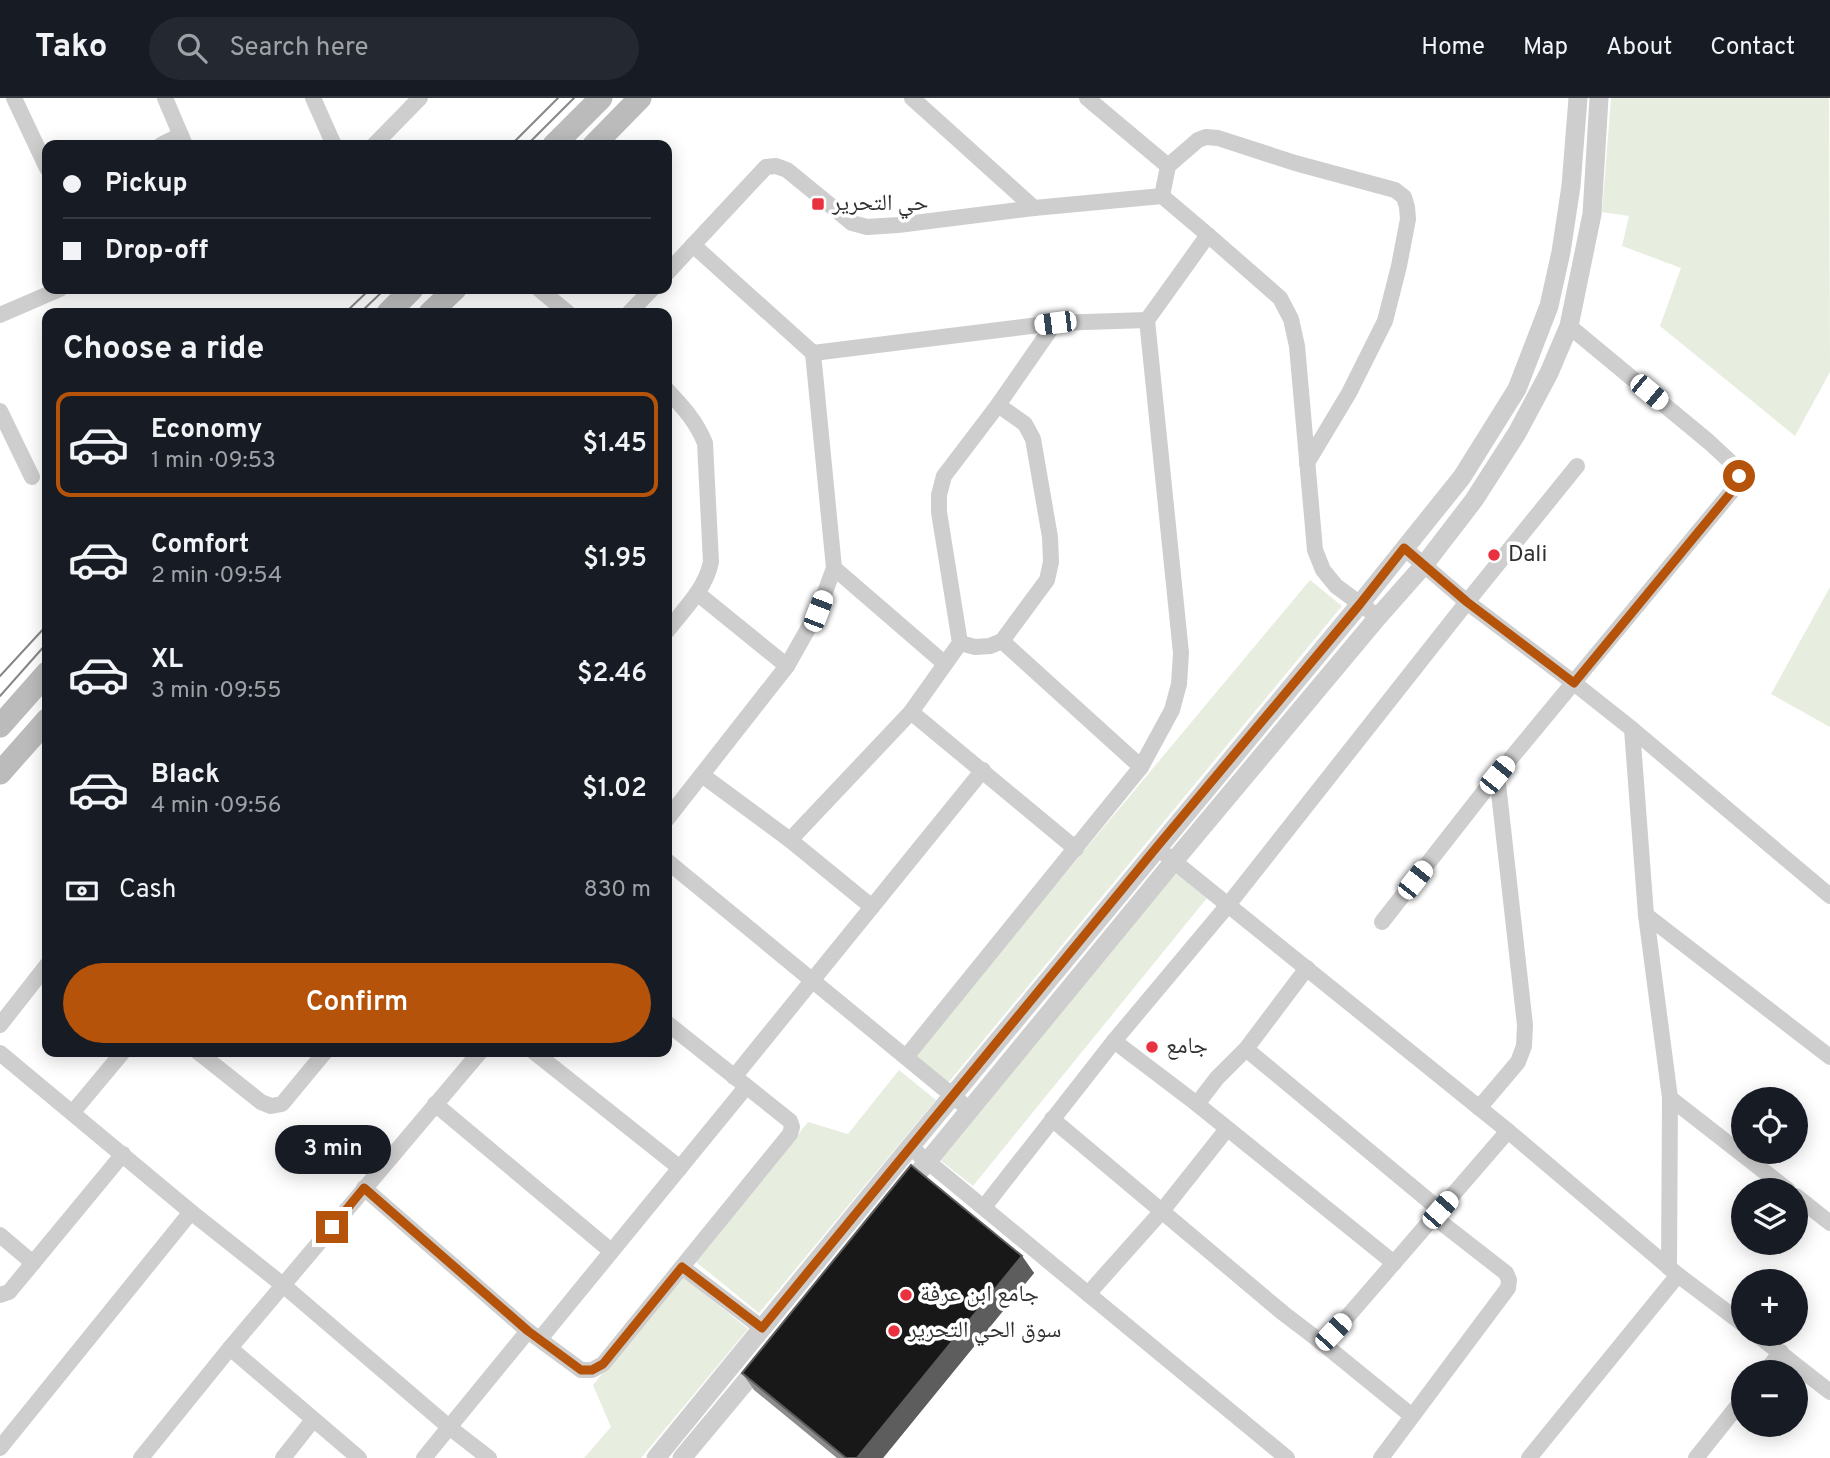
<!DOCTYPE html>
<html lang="en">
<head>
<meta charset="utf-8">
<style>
	body { margin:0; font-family:Overpass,"Noto Naskh Arabic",sans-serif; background:#242831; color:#f1f3f6; height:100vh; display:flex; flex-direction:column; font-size:26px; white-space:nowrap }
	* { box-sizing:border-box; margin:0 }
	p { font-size:23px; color:#9ea1a6 }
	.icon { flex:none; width:38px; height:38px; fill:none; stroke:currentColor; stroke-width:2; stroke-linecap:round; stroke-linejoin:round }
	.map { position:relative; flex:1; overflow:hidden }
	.details { position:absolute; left:42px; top:210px; width:630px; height:749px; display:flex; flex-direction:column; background:#171b24; border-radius:14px; box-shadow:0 4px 18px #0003 }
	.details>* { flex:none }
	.hud { position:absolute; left:42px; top:42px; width:630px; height:154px; border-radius:14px; box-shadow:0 4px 18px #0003; display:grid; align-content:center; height:154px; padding:0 21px; background:#171b24 }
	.controls { position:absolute; left:1731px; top:989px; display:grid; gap:14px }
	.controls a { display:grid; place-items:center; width:77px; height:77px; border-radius:50%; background:#171b24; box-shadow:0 4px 18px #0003; font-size:35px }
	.end { position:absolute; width:32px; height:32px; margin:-16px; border:9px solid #b45309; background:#fff; box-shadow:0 0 0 4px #fff }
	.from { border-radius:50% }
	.bubble { position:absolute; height:49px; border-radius:24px; background:#171b24; box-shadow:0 4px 18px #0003; font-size:23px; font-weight:600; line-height:49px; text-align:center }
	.car { position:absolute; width:21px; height:42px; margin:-21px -10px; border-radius:9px; box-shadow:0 0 5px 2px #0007; background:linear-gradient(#fff 24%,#345 0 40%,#fff 0 76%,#345 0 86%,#fff 0) }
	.hud b { display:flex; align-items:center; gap:24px; height:66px; font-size:26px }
	.hud b+b { border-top:2px solid #363941 }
	.hud i { width:18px; height:18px; background:#f1f3f6 }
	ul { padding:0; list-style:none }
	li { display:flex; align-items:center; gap:21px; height:105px; margin:0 14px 10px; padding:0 7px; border:4px solid transparent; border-radius:14px }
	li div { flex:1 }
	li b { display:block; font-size:26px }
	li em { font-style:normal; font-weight:600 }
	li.selected { border-color:#b45309 }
	li>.icon { width:63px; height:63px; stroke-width:1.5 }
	h2 { padding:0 21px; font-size:32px; line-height:84px }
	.pay { display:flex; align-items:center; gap:18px; height:77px; padding:0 21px; font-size:26px }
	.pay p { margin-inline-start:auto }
	.action { display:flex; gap:14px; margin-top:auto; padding:14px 21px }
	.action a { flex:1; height:80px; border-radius:42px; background:#b45309; color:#fff; font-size:28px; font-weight:600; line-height:80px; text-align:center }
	header { display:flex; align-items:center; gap:42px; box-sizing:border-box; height:98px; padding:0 35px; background:#171b24; border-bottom:2px solid #363941 }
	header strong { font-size:33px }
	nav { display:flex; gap:38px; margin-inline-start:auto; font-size:24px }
	.search { width:490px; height:63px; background:#242831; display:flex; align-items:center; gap:18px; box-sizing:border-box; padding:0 24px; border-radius:38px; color:#9ea1a6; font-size:26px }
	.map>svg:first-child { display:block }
</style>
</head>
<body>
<header>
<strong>Tako</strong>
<div class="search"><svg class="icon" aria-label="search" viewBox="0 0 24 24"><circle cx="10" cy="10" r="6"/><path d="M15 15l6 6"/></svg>Search here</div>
<nav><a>Home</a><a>Map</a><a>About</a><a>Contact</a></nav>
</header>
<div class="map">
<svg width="1830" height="1360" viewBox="0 0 1830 1360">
	<rect width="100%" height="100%" fill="#fff"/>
	<g fill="#e7eedf">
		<polygon points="1611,0 1829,0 1830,274 1795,338 1660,228 1681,170 1622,148 1629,118 1602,114"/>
		<polygon points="1310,482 1342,508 948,985 912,959"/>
		<polygon points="1830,489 1830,629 1771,596"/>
		<polygon points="1175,774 1207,800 973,1088 940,1062"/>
		<polygon points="899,972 936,1002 759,1215 696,1164 808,1024 848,1036"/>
		<polygon points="682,1178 748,1231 641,1360 584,1360 611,1329 593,1287"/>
	</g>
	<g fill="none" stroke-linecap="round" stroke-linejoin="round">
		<g stroke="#cecece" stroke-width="16">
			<polyline points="14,0 47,70"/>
			<polyline points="165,0 185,47"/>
			<polyline points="313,0 334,47"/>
			<polyline points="912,0 1034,110"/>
			<polyline points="1087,0 1168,68"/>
			<polyline points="161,47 181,37"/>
			<polyline points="374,47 420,0"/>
			<polyline points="1162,98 1168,68 1198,42 1206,39 1218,40 1295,65 1395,92 1404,99 1407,109 1408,121 1399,168 1385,223 1349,295 1307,365"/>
			<polyline points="667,175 766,69 776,68 787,72 852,125 867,129 898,127 1034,110 1162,98 1208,137 1280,200 1291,221 1297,248 1315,452 1323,472 1336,488 1378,519"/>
			<polyline points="539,191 568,215"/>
			<polyline points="629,215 652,191"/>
			<polyline points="0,217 60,191"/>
			<polyline points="813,255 1055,225 1147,222"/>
			<path d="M667,292C683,309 696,323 705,345L711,464C705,492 684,511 667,533"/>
			<polyline points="0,313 32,379"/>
			<polyline points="1404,450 1467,504 1574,585 1632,631 1830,798"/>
			<polyline points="834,470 944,565"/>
			<polyline points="697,495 787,568"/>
			<polyline points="1002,543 1141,669"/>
			<polyline points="960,545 975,549 990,548 1002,543 1047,482 1051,464 1050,439 1033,341 1025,326 998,307"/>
			<polyline points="911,614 1076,751"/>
			<polyline points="1632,631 1646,817 1670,1000 1669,1170"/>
			<polyline points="702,677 790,742 872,809"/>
			<polyline points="667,721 787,568 818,513 834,470 813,255 693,147"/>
			<polyline points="790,742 911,614 960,545 939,414 939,397 944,378 998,307 1055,225"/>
			<polyline points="1166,757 1508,1033 1678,1177 1743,1226"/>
			<polyline points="667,763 970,1012"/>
			<polyline points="1646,817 1830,959"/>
			<polyline points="1382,824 1497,677 1737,387 1739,378 1737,370 1709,344 1569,228"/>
			<polyline points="1307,870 1246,951 1217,980 1197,1006 1394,1165"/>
			<polyline points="0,927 47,867"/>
			<polyline points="1114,943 1197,1006"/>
			<polyline points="1246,951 1440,1112"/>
			<polyline points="198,954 261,1004 271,1008 282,1006 325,954"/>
			<polyline points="534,954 680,1070"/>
			<polyline points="0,955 191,1114 283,1187 449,1329 489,1360"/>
			<polyline points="906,959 1141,669 1172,612 1179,586 1181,555 1147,222 1208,137"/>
			<polyline points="734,979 983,672"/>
			<polyline points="1670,1000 1788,1092"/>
			<polyline points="435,1006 611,1153"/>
			<polyline points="1479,1010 1518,964 1524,948 1525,927 1497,677"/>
			<polyline points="73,1014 123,954"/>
			<polyline points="1052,1021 1283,1215 1321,1244 1348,1218 1508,1033"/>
			<polyline points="910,1049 1287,1360"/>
			<polyline points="364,1090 528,1233 581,1272 592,1272 603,1266 790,1036 792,1029 790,1023 667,925"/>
			<polyline points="1796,1098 1830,1125"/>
			<polyline points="984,1109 1114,943 1228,807 1467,504 1577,368"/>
			<polyline points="0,1137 33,1165"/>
			<polyline points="682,1169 762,1230"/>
			<polyline points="1088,1196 1162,1113 1227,1031"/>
			<polyline points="0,1197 9,1194 123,1056"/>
			<polyline points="1756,1236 1830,1294"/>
			<polyline points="540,1241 746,989"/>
			<polyline points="1321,1244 1412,1318"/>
			<polyline points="230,1250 359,1360"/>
			<polyline points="1765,1274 1781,1254"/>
			<polyline points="0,1350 191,1114"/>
			<polyline points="141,1360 230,1250 480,954"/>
			<polyline points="283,1360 313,1322"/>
			<polyline points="424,1360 528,1233"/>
			<polyline points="1381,1360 1508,1190 1509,1182 1506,1175 1434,1119"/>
			<polyline points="1529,1360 1678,1177"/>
			<polyline points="1696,1360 1743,1301"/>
		</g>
		<g stroke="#cecece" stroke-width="19">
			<polyline points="904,1092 1174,763 1378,519 1424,467 1474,402 1517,335 1549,275 1569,228 1592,116 1599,0"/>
			<polyline points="656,1360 910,1049 1360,506 1462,379 1517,291 1549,208 1561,154 1571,88 1578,0"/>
			<polyline points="682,1360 762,1264"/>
		</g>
		<g stroke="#bbb" stroke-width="23">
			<polyline points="554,47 601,0"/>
			<polyline points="594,47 640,0"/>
			<polyline points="388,215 412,191"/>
			<polyline points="430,215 455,191"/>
			<polyline points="0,628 47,575"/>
			<polyline points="0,675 47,622"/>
		</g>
		<g stroke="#868686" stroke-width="2">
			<polyline points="511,47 558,0"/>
			<polyline points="527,47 574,0"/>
			<polyline points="345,215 370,191"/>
			<polyline points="360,215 385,191"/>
			<polyline points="0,578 47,527"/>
			<polyline points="0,598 47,545"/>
		</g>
	</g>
	<polygon fill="#8c8c8c" points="1022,1158 1034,1175 883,1360 837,1360 754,1292 742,1275"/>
	<polygon fill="#5d5d5d" points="1022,1158 1034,1175 883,1360 857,1360"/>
	<polygon fill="#181818" stroke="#5d5d5d" stroke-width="2" points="911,1067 1022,1158 857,1360 846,1360 742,1275"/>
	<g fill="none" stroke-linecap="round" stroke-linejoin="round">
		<polyline stroke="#b45309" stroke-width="9" points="332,1129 364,1090 528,1233 581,1272 592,1272 603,1266 682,1169 762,1230 1156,750 1360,506 1404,450 1467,504 1574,585 1737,387 1739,378"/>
	</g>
	<g fill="#ea3140" stroke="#fff" stroke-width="2.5">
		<rect x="811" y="99" width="14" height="14" rx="3.5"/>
		<circle cx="1494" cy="457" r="7"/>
		<circle cx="1152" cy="949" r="7"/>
		<circle cx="906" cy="1197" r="7"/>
		<circle cx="894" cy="1233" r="7"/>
	</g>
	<g text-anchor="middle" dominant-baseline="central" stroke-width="7" stroke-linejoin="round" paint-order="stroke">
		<g font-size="23" fill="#313131" stroke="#fff" text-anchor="start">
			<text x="832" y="106">حي التحرير</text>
			<text x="1508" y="457">Dali</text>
			<text x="1166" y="949">جامع</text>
			<text x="920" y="1197">جامع ابن عرفة</text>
			<text x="908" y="1233">سوق الحي التحرير</text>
		</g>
	</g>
</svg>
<div class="controls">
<a><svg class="icon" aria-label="locate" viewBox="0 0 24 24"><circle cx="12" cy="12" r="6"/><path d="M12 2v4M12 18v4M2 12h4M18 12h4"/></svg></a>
<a><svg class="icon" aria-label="layers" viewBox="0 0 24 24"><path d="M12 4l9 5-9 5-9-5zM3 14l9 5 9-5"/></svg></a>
<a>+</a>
<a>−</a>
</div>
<i class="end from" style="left:1739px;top:378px"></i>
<i class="end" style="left:332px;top:1129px"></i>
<div class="bubble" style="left:275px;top:1027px;width:116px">3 min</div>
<i class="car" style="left:1055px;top:225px;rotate:263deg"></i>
<i class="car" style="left:1649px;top:294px;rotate:130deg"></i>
<i class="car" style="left:818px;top:513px;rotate:21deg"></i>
<i class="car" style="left:1497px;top:677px;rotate:39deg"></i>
<i class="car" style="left:1415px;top:782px;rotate:38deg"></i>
<i class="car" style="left:1440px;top:1112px;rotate:41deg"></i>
<i class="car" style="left:1333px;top:1234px;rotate:43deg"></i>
<div class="hud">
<b><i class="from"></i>Pickup</b>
<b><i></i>Drop-off</b>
</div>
<section class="details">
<h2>Choose a ride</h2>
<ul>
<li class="selected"><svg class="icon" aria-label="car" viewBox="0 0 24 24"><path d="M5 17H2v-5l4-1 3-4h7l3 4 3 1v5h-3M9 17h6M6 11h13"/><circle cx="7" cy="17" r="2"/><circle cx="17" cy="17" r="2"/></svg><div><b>Economy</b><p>1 min · 09:53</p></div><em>$1.45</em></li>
<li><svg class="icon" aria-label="car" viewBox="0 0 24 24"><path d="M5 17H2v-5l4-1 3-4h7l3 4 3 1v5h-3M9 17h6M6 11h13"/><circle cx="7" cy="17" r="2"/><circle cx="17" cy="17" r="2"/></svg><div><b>Comfort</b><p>2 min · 09:54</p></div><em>$1.95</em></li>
<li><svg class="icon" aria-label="car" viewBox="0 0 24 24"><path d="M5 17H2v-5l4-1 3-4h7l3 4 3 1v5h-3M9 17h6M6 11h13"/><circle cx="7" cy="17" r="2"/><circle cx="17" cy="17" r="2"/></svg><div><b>XL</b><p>3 min · 09:55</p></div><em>$2.46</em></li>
<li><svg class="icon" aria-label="car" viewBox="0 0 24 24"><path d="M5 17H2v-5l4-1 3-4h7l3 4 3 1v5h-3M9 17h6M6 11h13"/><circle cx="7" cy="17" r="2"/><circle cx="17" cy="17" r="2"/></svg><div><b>Black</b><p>4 min · 09:56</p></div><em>$1.02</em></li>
</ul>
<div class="pay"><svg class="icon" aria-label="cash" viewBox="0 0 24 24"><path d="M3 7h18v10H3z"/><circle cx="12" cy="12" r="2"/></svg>Cash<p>830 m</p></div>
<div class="action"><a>Confirm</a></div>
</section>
</div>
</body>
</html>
